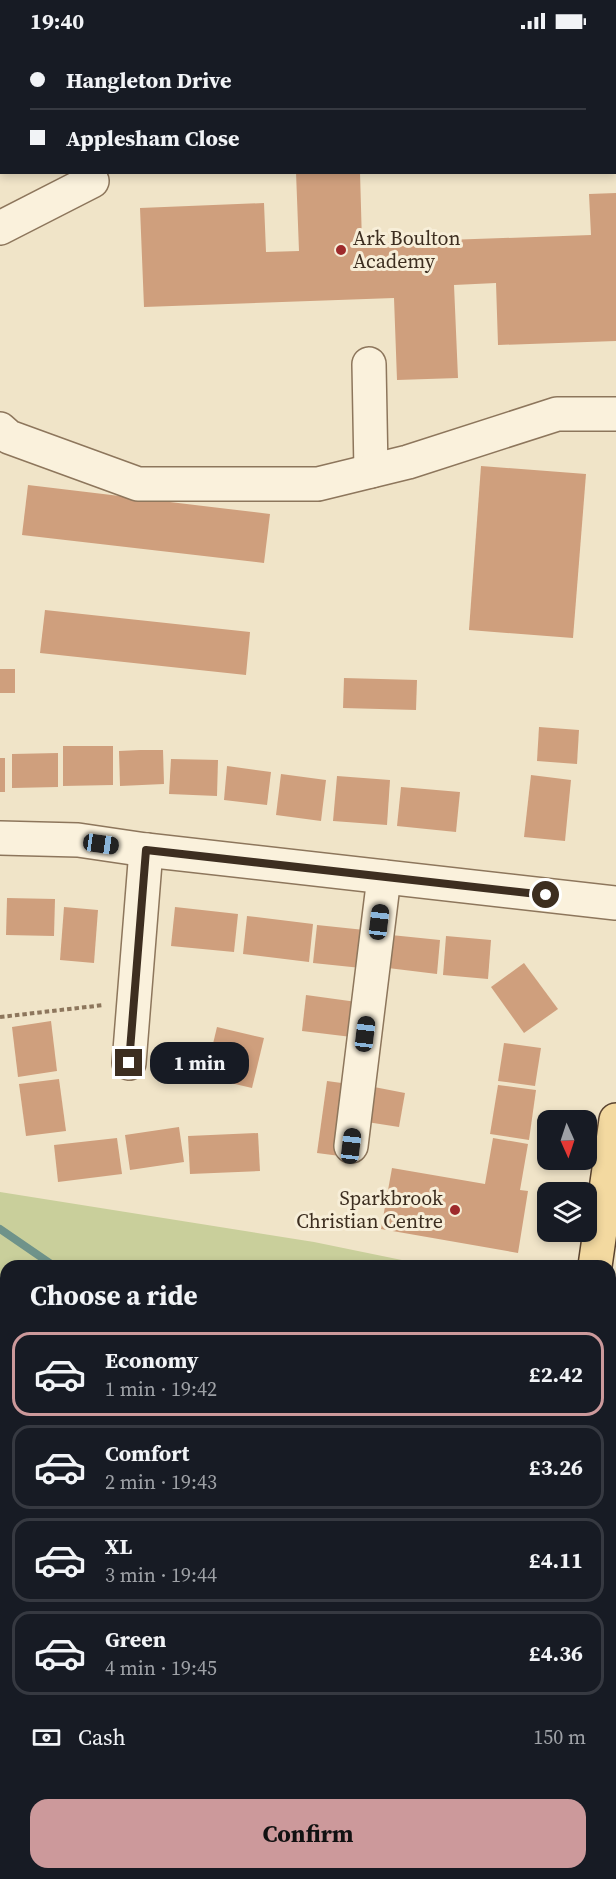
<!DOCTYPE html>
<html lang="en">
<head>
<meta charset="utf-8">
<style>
	body { margin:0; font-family:"Source Serif 4",serif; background:#242831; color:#f1f3f6; height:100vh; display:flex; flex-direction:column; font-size:22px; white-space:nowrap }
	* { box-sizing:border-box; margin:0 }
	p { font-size:20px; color:#9ea1a6 }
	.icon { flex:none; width:33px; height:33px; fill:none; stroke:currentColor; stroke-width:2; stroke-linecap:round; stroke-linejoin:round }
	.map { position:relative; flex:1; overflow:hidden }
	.sheet { position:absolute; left:0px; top:1218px; width:616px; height:620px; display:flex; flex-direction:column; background:#171b24; border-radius:18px 18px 0 0; box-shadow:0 3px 9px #0003 }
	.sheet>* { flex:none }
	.top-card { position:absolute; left:0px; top:0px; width:616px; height:132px; box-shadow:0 3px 9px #0003; display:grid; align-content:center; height:132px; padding:0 30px; background:#171b24 }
	.needle { width:39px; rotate:177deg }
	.fabs { position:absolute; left:537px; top:1068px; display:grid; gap:12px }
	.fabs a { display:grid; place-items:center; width:60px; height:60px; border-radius:12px; background:#171b24; box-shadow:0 3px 9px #0003; font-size:30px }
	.end { position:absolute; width:27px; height:27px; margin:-14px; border:8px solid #3d2e20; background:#fff; box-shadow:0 0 0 3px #fff }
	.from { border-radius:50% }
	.bubble { position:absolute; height:42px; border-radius:18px; background:#171b24; box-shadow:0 3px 9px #0003; font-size:20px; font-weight:700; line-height:42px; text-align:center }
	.car { position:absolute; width:18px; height:36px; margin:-18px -9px; border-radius:8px; box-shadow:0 0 4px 2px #0007; background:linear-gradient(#222 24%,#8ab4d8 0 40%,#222 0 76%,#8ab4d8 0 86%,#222 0) }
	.top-card b { display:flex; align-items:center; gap:21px; height:57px; font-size:22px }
	.top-card b+b { border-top:2px solid #363941 }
	.top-card i { width:15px; height:15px; background:#f1f3f6 }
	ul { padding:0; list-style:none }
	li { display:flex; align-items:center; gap:18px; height:84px; margin:0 12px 9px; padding:0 18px; border:3px solid #363941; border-radius:18px }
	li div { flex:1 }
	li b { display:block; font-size:22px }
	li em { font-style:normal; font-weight:700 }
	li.current { border-color:#cc999b }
	li>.icon { width:54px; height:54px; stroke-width:1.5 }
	h2 { padding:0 30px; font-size:27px; line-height:72px }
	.pay { display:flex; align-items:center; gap:15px; height:66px; padding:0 30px; font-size:22px }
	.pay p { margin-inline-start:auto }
	.action { display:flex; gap:12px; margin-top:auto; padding:12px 30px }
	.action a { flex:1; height:69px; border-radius:18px; background:#cc999b; color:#111; font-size:24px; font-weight:700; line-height:69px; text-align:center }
	.status { display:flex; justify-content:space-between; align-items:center; height:42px; padding:0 30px; background:#171b24; direction:ltr }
	.status svg { height:16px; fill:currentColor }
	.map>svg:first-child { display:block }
</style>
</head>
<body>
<div class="status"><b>19:40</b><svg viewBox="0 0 49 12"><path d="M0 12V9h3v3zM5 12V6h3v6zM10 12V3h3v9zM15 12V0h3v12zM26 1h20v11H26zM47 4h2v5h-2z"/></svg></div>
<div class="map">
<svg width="616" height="1837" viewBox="0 0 616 1837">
	<rect width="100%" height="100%" fill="#f0e4c8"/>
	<g fill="#c9cf9b">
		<polygon points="0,1150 314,1200 431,1224 6,1224 6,1832 75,1832 72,1837 0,1837"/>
		<polygon points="314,1832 483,1832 482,1837 326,1837"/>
	</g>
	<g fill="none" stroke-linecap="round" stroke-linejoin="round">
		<polyline stroke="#6f938a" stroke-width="8" points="0,1187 54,1224"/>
	</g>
	<g fill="#cf9f7d">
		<polygon points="296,130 360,130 362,201 591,193 589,152 616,151 616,299 498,303 496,241 454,243 458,336 397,338 394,256 144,265 140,166 264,161 266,210 299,209"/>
		<polygon points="481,424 586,432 573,596 469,588"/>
		<polygon points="28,443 270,472 264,521 22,493"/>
		<polygon points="45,568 250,590 246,633 40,611"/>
		<rect x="0" y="627" width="15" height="24"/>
		<polygon points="344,636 417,638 416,668 343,666"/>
		<polygon points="539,685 579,688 577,722 537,719"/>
		<polygon points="63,704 113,704 113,743 63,744"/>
		<polygon points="140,708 163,708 164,742 120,744 119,709"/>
		<polygon points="58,711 58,745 12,746 12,712"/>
		<rect x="0" y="716" width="5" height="34"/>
		<polygon points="171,717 218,718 217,754 169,752"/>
		<polygon points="227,724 271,730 267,763 224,758"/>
		<polygon points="281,732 326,738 321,779 276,773"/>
		<polygon points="531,733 571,738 565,799 524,795"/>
		<polygon points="337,734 390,738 387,783 333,779"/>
		<polygon points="401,745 460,750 456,790 397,784"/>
		<polygon points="7,856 55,857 54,894 6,893"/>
		<polygon points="64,865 98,868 94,921 60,918"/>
		<polygon points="175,865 238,872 234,910 171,904"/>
		<polygon points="247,874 313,882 309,920 243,912"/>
		<polygon points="317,883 374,889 371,927 313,921"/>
		<polygon points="391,893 440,898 437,932 388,926"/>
		<polygon points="446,894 491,898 488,937 443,933"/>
		<polygon points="524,921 558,967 524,991 491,945"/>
		<polygon points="306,953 364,961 360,996 302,989"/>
		<polygon points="51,979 57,1029 18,1035 12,985"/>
		<polygon points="217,985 264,996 252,1046 205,1035"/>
		<polygon points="504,1001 541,1006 535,1044 498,1039"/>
		<polygon points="59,1037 66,1089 26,1094 19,1042"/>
		<polygon points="327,1039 349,1042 340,1114 317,1111"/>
		<polygon points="498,1043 536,1048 529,1098 490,1092"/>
		<polygon points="374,1045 405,1051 399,1085 367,1080"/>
		<polygon points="179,1085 184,1120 130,1128 125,1093"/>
		<polygon points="258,1091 260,1129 190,1132 188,1094"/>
		<polygon points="117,1096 122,1132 58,1140 54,1103"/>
		<polygon points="493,1096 528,1102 520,1148 528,1149 518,1211 381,1187 392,1126 485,1142"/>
		<polygon points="616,1329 616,1601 610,1601 610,1349 612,1337"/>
		<polygon points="610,1763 616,1764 616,1837 558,1837 558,1832 610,1832"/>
	</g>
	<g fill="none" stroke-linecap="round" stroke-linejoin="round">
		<g stroke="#8d765c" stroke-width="36">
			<g id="minor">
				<polyline points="0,186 92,139"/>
				<polyline points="369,322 371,429"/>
				<polyline points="0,387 9,395 138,442 318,442 408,420 557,372 616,372"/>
				<polyline points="0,796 78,798 146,808 616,861"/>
				<polyline points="129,1021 146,808"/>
				<polyline points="351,1104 384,835"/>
				<polyline points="610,1624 616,1625"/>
			</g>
		</g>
		<g stroke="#5b4430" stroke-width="36">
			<g id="major">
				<polyline points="595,1224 616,1078"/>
				<polyline points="610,1294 616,1293"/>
				<polyline points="509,1837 510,1832"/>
			</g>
		</g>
		<g stroke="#8d765c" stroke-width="4" stroke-dasharray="4.5 3" stroke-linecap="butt">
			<polyline points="0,975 104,963"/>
			<polyline points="0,1275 6,1279"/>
		</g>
		<use href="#minor" stroke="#faf1dc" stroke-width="33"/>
		<use href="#major" stroke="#f3d9a0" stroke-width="33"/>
	</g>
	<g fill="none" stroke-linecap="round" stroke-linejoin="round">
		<polyline stroke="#3d2e20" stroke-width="8" points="129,1021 146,808 546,853"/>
	</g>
	<g fill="#9e2a2b" stroke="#f7eed8" stroke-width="2">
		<circle cx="341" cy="208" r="6"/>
		<circle cx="455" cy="1168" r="6"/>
	</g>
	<g text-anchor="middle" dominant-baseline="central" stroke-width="6" stroke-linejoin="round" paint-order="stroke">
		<g font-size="20" fill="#3d2e20" stroke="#f7eed8" text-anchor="start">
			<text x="353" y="196">Ark Boulton<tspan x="353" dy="23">Academy</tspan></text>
			<text x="443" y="1156" text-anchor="end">Sparkbrook<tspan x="443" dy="23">Christian Centre</tspan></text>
		</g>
	</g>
</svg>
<div class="fabs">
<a><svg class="needle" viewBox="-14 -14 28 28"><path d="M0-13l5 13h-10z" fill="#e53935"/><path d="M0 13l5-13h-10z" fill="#9ea1a6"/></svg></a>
<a><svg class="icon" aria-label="layers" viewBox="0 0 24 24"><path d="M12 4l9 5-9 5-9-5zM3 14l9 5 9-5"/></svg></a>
</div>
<i class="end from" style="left:546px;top:853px"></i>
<i class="end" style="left:129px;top:1021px"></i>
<div class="bubble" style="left:150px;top:1000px;width:99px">1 min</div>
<i class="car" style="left:101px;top:802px;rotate:98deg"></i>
<i class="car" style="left:379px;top:880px;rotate:7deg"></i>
<i class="car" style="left:365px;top:992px;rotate:7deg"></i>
<i class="car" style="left:351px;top:1104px;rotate:7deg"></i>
<div class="top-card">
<b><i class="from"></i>Hangleton Drive</b>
<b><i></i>Applesham Close</b>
</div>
<section class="sheet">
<h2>Choose a ride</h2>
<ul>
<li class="current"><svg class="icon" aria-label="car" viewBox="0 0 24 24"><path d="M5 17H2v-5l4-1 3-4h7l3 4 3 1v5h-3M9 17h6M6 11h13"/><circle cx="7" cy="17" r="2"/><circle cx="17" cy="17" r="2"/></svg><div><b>Economy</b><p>1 min · 19:42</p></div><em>£2.42</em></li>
<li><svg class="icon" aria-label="car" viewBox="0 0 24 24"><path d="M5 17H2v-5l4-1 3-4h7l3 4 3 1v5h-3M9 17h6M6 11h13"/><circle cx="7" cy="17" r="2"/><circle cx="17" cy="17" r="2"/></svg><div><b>Comfort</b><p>2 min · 19:43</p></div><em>£3.26</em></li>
<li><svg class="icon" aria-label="car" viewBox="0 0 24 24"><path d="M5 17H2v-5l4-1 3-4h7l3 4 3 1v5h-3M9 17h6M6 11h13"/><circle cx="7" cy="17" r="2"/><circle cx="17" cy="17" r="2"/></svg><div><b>XL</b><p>3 min · 19:44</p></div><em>£4.11</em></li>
<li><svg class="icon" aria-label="car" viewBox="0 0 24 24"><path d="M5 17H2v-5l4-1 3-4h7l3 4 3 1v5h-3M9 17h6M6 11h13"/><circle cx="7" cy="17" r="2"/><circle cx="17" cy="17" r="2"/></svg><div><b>Green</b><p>4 min · 19:45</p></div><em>£4.36</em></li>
</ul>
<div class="pay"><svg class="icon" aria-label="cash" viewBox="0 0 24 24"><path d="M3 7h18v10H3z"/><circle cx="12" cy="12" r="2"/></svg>Cash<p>150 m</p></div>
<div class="action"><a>Confirm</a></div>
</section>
</div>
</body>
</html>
